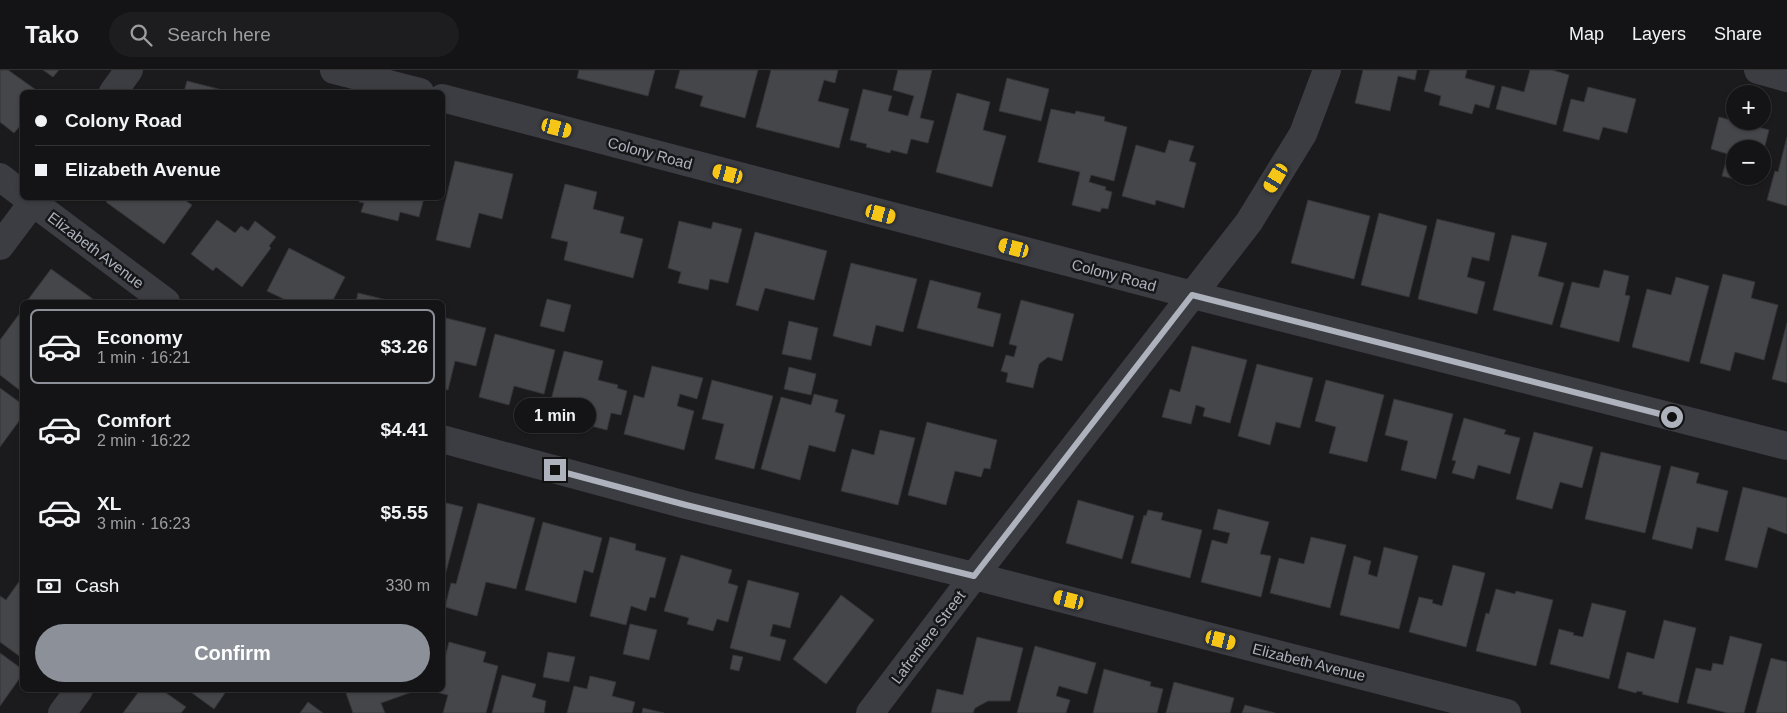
<!DOCTYPE html>
<html lang="en">
<head>
<meta charset="utf-8">
<style>
	body { margin:0; font-family:Arial,sans-serif; background:#1d1d1f; color:#f1f3f6; height:100vh; display:flex; flex-direction:column; font-size:19px; white-space:nowrap }
	* { box-sizing:border-box; margin:0 }
	p { font-size:16px; color:#9d9ea1 }
	.icon { flex:none; width:28px; height:28px; fill:none; stroke:currentColor; stroke-width:2; stroke-linecap:round; stroke-linejoin:round }
	.map { position:relative; flex:1; overflow:hidden }
	.details { position:absolute; left:20px; top:230px; width:425px; height:392px; display:flex; flex-direction:column; background:#141416; border-radius:8px; box-shadow:0 1px 4px #0004,0 0 0 1px #333335 }
	.details>* { flex:none }
	.guide { position:absolute; left:20px; top:20px; width:425px; height:110px; border-radius:8px; box-shadow:0 1px 4px #0004,0 0 0 1px #333335; display:grid; align-content:center; height:110px; padding:0 15px; background:#141416 }
	.controls { position:absolute; left:1726px; top:15px; display:grid; gap:10px }
	.controls a { display:grid; place-items:center; width:45px; height:45px; border-radius:50%; background:#141416; box-shadow:0 1px 4px #0004,0 0 0 1px #333335; font-size:25px }
	.end { position:absolute; width:22px; height:22px; margin:-11px; border:6px solid #adb2bd; background:#111; box-shadow:0 0 0 2px #111 }
	.from { border-radius:50% }
	.bubble { position:absolute; height:35px; border-radius:18px; background:#141416; box-shadow:0 1px 4px #0004,0 0 0 1px #333335; font-size:16px; font-weight:700; line-height:35px; text-align:center }
	.car { position:absolute; width:15px; height:30px; margin:-15px -8px; border-radius:6px; box-shadow:0 0 4px 1px #0007; background:linear-gradient(#f5c518 24%,#345 0 40%,#f5c518 0 76%,#345 0 86%,#f5c518 0) }
	.guide b { display:flex; align-items:center; gap:18px; height:48px; font-size:19px }
	.guide b+b { border-top:1px solid #333335 }
	.guide i { width:12px; height:12px; background:#f1f3f6 }
	ul { padding:9px 0 0; list-style:none }
	li { display:flex; align-items:center; gap:15px; height:75px; margin:0 10px 8px; padding:0 5px; border:2px solid transparent; border-radius:8px }
	li div { flex:1 }
	li b { display:block; font-size:19px }
	li em { font-style:normal; font-weight:700 }
	li.selected { border-color:#8c9099 }
	li>.icon { width:45px; height:45px; stroke-width:1.5 }
	.pay { display:flex; align-items:center; gap:12px; height:55px; padding:0 15px; font-size:19px }
	.pay p { margin-inline-start:auto }
	.cta { display:flex; gap:10px; margin-top:auto; padding:10px 15px }
	.cta a { flex:1; height:58px; border-radius:30px; background:#8c9099; color:#fff; font-size:20px; font-weight:700; line-height:58px; text-align:center }
	header { display:flex; align-items:center; gap:30px; box-sizing:border-box; height:70px; padding:0 25px; background:#141416; border-bottom:1px solid #333335 }
	header strong { font-size:24px }
	nav { display:flex; gap:28px; margin-inline-start:auto; font-size:18px }
	.search { width:350px; height:45px; background:#1d1d1f; display:flex; align-items:center; gap:12px; box-sizing:border-box; padding:0 18px; border-radius:28px; color:#9d9ea1; font-size:19px }
	.map>svg:first-child { display:block }
</style>
</head>
<body>
<header>
<strong>Tako</strong>
<div class="search"><svg class="icon" aria-label="search" viewBox="0 0 24 24"><circle cx="10" cy="10" r="6"/><path d="M15 15l6 6"/></svg>Search here</div>
<nav><a>Map</a><a>Layers</a><a>Share</a></nav>
</header>
<div class="map">
<svg width="1787" height="643" viewBox="0 0 1787 643">
	<rect width="100%" height="100%" fill="#1b1b1d"/>
	<g fill="#45464a" stroke="#353539">
		<polygon points="0,0 8,0 39,22 22,22 22,57 20,56 14,63 0,52"/>
		<polygon points="43,0 59,0 53,7"/>
		<polygon points="579,0 655,0 648,26 577,8"/>
		<polygon points="680,0 758,0 745,48 700,36 703,26 675,18"/>
		<polygon points="771,0 838,0 835,13 824,10 818,31 849,39 839,78 756,57"/>
		<polygon points="898,0 932,0 920,48 934,51 928,73 911,69 907,84 891,80 890,83 866,77 867,74 850,70 863,19 892,26 888,41 908,46 914,26 893,20"/>
		<polygon points="1363,0 1417,0 1415,10 1398,6 1390,41 1355,33"/>
		<polygon points="1430,0 1467,0 1465,8 1495,16 1489,38 1475,34 1472,44 1439,35 1441,26 1424,21"/>
		<polygon points="1530,0 1552,0 1569,5 1556,55 1496,39 1502,16 1524,22"/>
		<polygon points="1007,8 1049,19 1041,51 999,41"/>
		<polygon points="187,11 230,22 184,22"/>
		<polygon points="1588,17 1636,29 1627,63 1603,57 1599,70 1563,61 1571,29 1584,32"/>
		<polygon points="957,23 990,32 983,60 1006,66 992,117 936,102"/>
		<polygon points="1051,39 1075,44 1076,41 1105,47 1104,51 1127,57 1114,111 1091,105 1089,112 1106,117 1105,120 1112,122 1108,139 1102,138 1100,142 1072,135 1080,102 1038,92"/>
		<polygon points="1719,47 1769,60 1762,87 1762,79 1735,79 1735,106 1758,106 1755,114 1722,106 1728,84 1711,79"/>
		<polygon points="1787,67 1787,136 1767,130 1775,101 1778,102"/>
		<polygon points="1169,70 1194,76 1189,91 1196,93 1184,138 1156,130 1155,135 1122,126 1136,75 1165,83"/>
		<polygon points="455,91 513,104 502,149 479,143 470,178 436,170"/>
		<polygon points="565,114 597,122 593,139 624,147 620,163 643,169 633,208 564,190 568,172 551,168"/>
		<polygon points="109,128 182,128 192,135 164,174 106,132"/>
		<polygon points="360,128 424,128 419,147 400,142 398,151 361,142 364,133 359,132"/>
		<polygon points="1308,130 1370,146 1354,209 1291,193"/>
		<polygon points="1379,143 1427,156 1409,227 1361,215"/>
		<polygon points="1437,149 1495,163 1489,191 1472,187 1467,207 1485,212 1477,244 1418,229"/>
		<polygon points="217,150 235,163 241,156 248,161 255,151 276,167 269,176 271,178 242,217 216,197 213,201 191,184"/>
		<polygon points="679,151 711,159 713,152 742,159 728,213 710,209 708,220 678,213 681,202 668,198"/>
		<polygon points="755,162 827,181 814,230 765,218 758,241 736,235"/>
		<polygon points="1512,165 1547,173 1538,206 1564,213 1552,255 1493,240"/>
		<polygon points="289,178 345,207 332,232 288,232 288,231 267,221"/>
		<polygon points="851,193 917,209 903,262 876,255 871,276 833,266"/>
		<polygon points="51,199 97,232 29,232 27,231"/>
		<polygon points="1604,200 1629,206 1625,225 1630,226 1619,272 1560,257 1572,212 1599,218"/>
		<polygon points="1723,204 1755,212 1751,228 1778,235 1764,290 1735,282 1730,301 1700,293"/>
		<polygon points="1676,207 1709,216 1689,292 1632,277 1647,219 1671,225"/>
		<polygon points="930,210 981,223 977,238 1001,244 993,277 917,258"/>
		<polygon points="358,223 395,232 356,232"/>
		<polygon points="547,229 571,235 564,262 540,256"/>
		<polygon points="1021,230 1074,244 1062,291 1048,287 1039,294 1033,318 1006,312 1008,303 1001,301 1006,285 1014,287 1017,276 1009,274"/>
		<polygon points="20,243 22,245 22,322 0,305 0,270"/>
		<polygon points="442,247 486,258 476,296 455,291 448,320 442,319"/>
		<polygon points="789,251 818,258 811,290 782,284"/>
		<polygon points="1787,253 1787,313 1772,309"/>
		<polygon points="495,264 555,280 544,324 514,316 509,335 479,327"/>
		<polygon points="1192,276 1247,290 1230,353 1203,346 1205,338 1196,335 1191,354 1162,347 1170,319 1180,322"/>
		<polygon points="564,281 603,291 598,310 618,315 617,318 627,321 621,345 611,343 607,360 547,345"/>
		<polygon points="1257,294 1313,308 1300,358 1276,352 1270,375 1238,366"/>
		<polygon points="652,296 703,308 697,329 680,324 677,336 694,341 684,380 624,364 634,325 644,328"/>
		<polygon points="789,297 816,304 811,325 784,319"/>
		<polygon points="712,310 773,326 754,399 715,389 724,354 702,349"/>
		<polygon points="1326,310 1384,325 1367,392 1329,383 1336,357 1315,351"/>
		<polygon points="0,318 22,334 22,347 0,377"/>
		<polygon points="814,324 838,330 835,342 845,345 835,382 809,375 800,410 761,399 781,327 811,335"/>
		<polygon points="1394,329 1453,344 1436,409 1401,400 1408,371 1385,365"/>
		<polygon points="1464,348 1506,360 1504,364 1520,368 1510,404 1478,395 1474,409 1452,403 1456,391 1452,390"/>
		<polygon points="927,352 997,370 990,399 984,398 981,407 955,401 946,435 908,425"/>
		<polygon points="880,360 915,368 898,435 841,421 852,379 874,385"/>
		<polygon points="1534,362 1593,377 1582,418 1560,412 1552,439 1516,429"/>
		<polygon points="1601,382 1661,396 1645,463 1585,449"/>
		<polygon points="1671,396 1699,403 1696,413 1728,421 1718,462 1697,457 1692,479 1652,469"/>
		<polygon points="1743,417 1787,428 1787,464 1768,457 1757,498 1725,490"/>
		<polygon points="1078,430 1134,446 1122,489 1066,473"/>
		<polygon points="442,432 463,437 446,502 442,501"/>
		<polygon points="478,433 535,448 516,519 486,512 477,546 445,537 451,513 456,514"/>
		<polygon points="1218,439 1269,452 1260,484 1271,486 1261,527 1201,512 1212,470 1227,474 1230,463 1213,459"/>
		<polygon points="1148,440 1163,443 1161,450 1202,460 1190,508 1131,493 1144,445 1146,446"/>
		<polygon points="543,452 602,468 593,503 584,500 576,533 525,520"/>
		<polygon points="610,467 636,474 635,480 666,488 655,528 650,527 646,541 631,536 626,555 590,546"/>
		<polygon points="1311,467 1346,475 1330,538 1270,523 1279,488 1304,494"/>
		<polygon points="1384,477 1418,486 1399,559 1340,545 1354,486 1371,491 1368,504 1377,507"/>
		<polygon points="681,485 732,500 728,513 738,516 728,552 717,549 713,561 687,554 689,548 664,541"/>
		<polygon points="1453,495 1485,503 1466,577 1409,562 1419,527 1433,530 1432,533 1442,536"/>
		<polygon points="21,509 22,510 22,588 0,572 0,526 6,530"/>
		<polygon points="748,510 799,523 790,558 773,554 770,566 786,570 780,591 730,578"/>
		<polygon points="1496,519 1515,524 1516,521 1553,530 1536,596 1476,581 1486,543 1489,544"/>
		<polygon points="841,525 874,550 826,614 793,589"/>
		<polygon points="1592,533 1626,541 1609,609 1550,594 1559,559 1574,563 1573,565 1583,567"/>
		<polygon points="1664,550 1696,558 1678,633 1642,624 1643,622 1637,621 1636,623 1618,618 1627,582 1654,589"/>
		<polygon points="630,554 657,560 649,590 623,584"/>
		<polygon points="1730,566 1762,574 1744,643 1728,643 1687,633 1696,598 1711,601 1713,593 1723,595"/>
		<polygon points="977,567 1023,578 1010,631 988,631 975,638 973,643 931,643 937,619 963,625"/>
		<polygon points="449,572 486,582 483,592 498,596 486,643 443,643 448,625 427,620 442,620 442,583 446,584"/>
		<polygon points="1035,576 1096,593 1087,624 1059,616 1056,626 1070,630 1066,643 1017,643"/>
		<polygon points="548,582 575,587 569,612 543,607"/>
		<polygon points="0,583 22,599 22,605 0,636"/>
		<polygon points="733,585 743,587 739,601 730,599"/>
		<polygon points="1771,588 1787,592 1787,643 1756,643"/>
		<polygon points="1104,599 1151,612 1150,616 1163,619 1157,643 1093,643"/>
		<polygon points="502,605 536,614 532,627 546,631 544,643 492,643"/>
		<polygon points="590,606 616,612 612,626 635,632 632,643 567,643 574,616 587,619"/>
		<polygon points="1174,612 1234,628 1230,643 1166,643"/>
		<polygon points="140,620 162,620 186,637 181,643 123,643"/>
		<polygon points="188,620 227,620 214,639"/>
		<polygon points="345,620 411,620 412,622 381,633 385,643 353,643"/>
		<polygon points="308,632 323,643 300,643"/>
		<polygon points="1245,635 1275,643 1242,643"/>
		<polygon points="643,638 664,643 642,643"/>
	</g>
	<g fill="none" stroke-linecap="round" stroke-linejoin="round">
		<g stroke="#3c3d42" stroke-width="28">
			<polyline points="334,0 420,22"/>
			<polyline points="1758,0 1787,8"/>
			<polyline points="113,22 129,0"/>
			<polyline points="442,28 1193,225 1787,376"/>
			<polyline points="0,107 22,124"/>
			<polyline points="27,128 166,232"/>
			<polyline points="0,176 36,128"/>
			<polyline points="442,369 686,435 974,506 1507,643"/>
			<polyline points="62,643 79,620"/>
			<polyline points="870,643 974,506 1249,152 1303,64 1327,0"/>
		</g>
	</g>
	<g fill="none" stroke-linecap="round" stroke-linejoin="round">
		<polyline stroke="#adb2bd" stroke-width="6" points="555,400 686,435 974,506 1192,225 1672,347"/>
	</g>
	<g text-anchor="middle" dominant-baseline="central" stroke-width="5" stroke-linejoin="round" paint-order="stroke">
		<g font-size="15" fill="#adb2bd" stroke="#161618">
			<text transform="translate(650 83) rotate(15)">Colony Road</text>
			<text transform="translate(96 180) rotate(37)">Elizabeth Avenue</text>
			<text transform="translate(1114 205) rotate(15)">Colony Road</text>
			<text transform="translate(928 567) rotate(-53)">Lafreniere Street</text>
			<text transform="translate(1309 592) rotate(14)">Elizabeth Avenue</text>
		</g>
	</g>
</svg>
<div class="controls">
<a>+</a>
<a>−</a>
</div>
<i class="end from" style="left:1672px;top:347px"></i>
<i class="end" style="left:555px;top:400px"></i>
<div class="bubble" style="left:514px;top:328px;width:82px">1 min</div>
<i class="car" style="left:557px;top:58px;rotate:105deg"></i>
<i class="car" style="left:728px;top:104px;rotate:285deg"></i>
<i class="car" style="left:1276px;top:108px;rotate:211deg"></i>
<i class="car" style="left:881px;top:144px;rotate:105deg"></i>
<i class="car" style="left:1014px;top:178px;rotate:285deg"></i>
<i class="car" style="left:1069px;top:530px;rotate:284deg"></i>
<i class="car" style="left:1221px;top:570px;rotate:104deg"></i>
<div class="guide">
<b><i class="from"></i>Colony Road</b>
<b><i></i>Elizabeth Avenue</b>
</div>
<section class="details">
<ul>
<li class="selected"><svg class="icon" aria-label="car" viewBox="0 0 24 24"><path d="M5 17H2v-5l4-1 3-4h7l3 4 3 1v5h-3M9 17h6M6 11h13"/><circle cx="7" cy="17" r="2"/><circle cx="17" cy="17" r="2"/></svg><div><b>Economy</b><p>1 min · 16:21</p></div><em>$3.26</em></li>
<li><svg class="icon" aria-label="car" viewBox="0 0 24 24"><path d="M5 17H2v-5l4-1 3-4h7l3 4 3 1v5h-3M9 17h6M6 11h13"/><circle cx="7" cy="17" r="2"/><circle cx="17" cy="17" r="2"/></svg><div><b>Comfort</b><p>2 min · 16:22</p></div><em>$4.41</em></li>
<li><svg class="icon" aria-label="car" viewBox="0 0 24 24"><path d="M5 17H2v-5l4-1 3-4h7l3 4 3 1v5h-3M9 17h6M6 11h13"/><circle cx="7" cy="17" r="2"/><circle cx="17" cy="17" r="2"/></svg><div><b>XL</b><p>3 min · 16:23</p></div><em>$5.55</em></li>
</ul>
<div class="pay"><svg class="icon" aria-label="cash" viewBox="0 0 24 24"><path d="M3 7h18v10H3z"/><circle cx="12" cy="12" r="2"/></svg>Cash<p>330 m</p></div>
<div class="cta"><a>Confirm</a></div>
</section>
</div>
</body>
</html>
